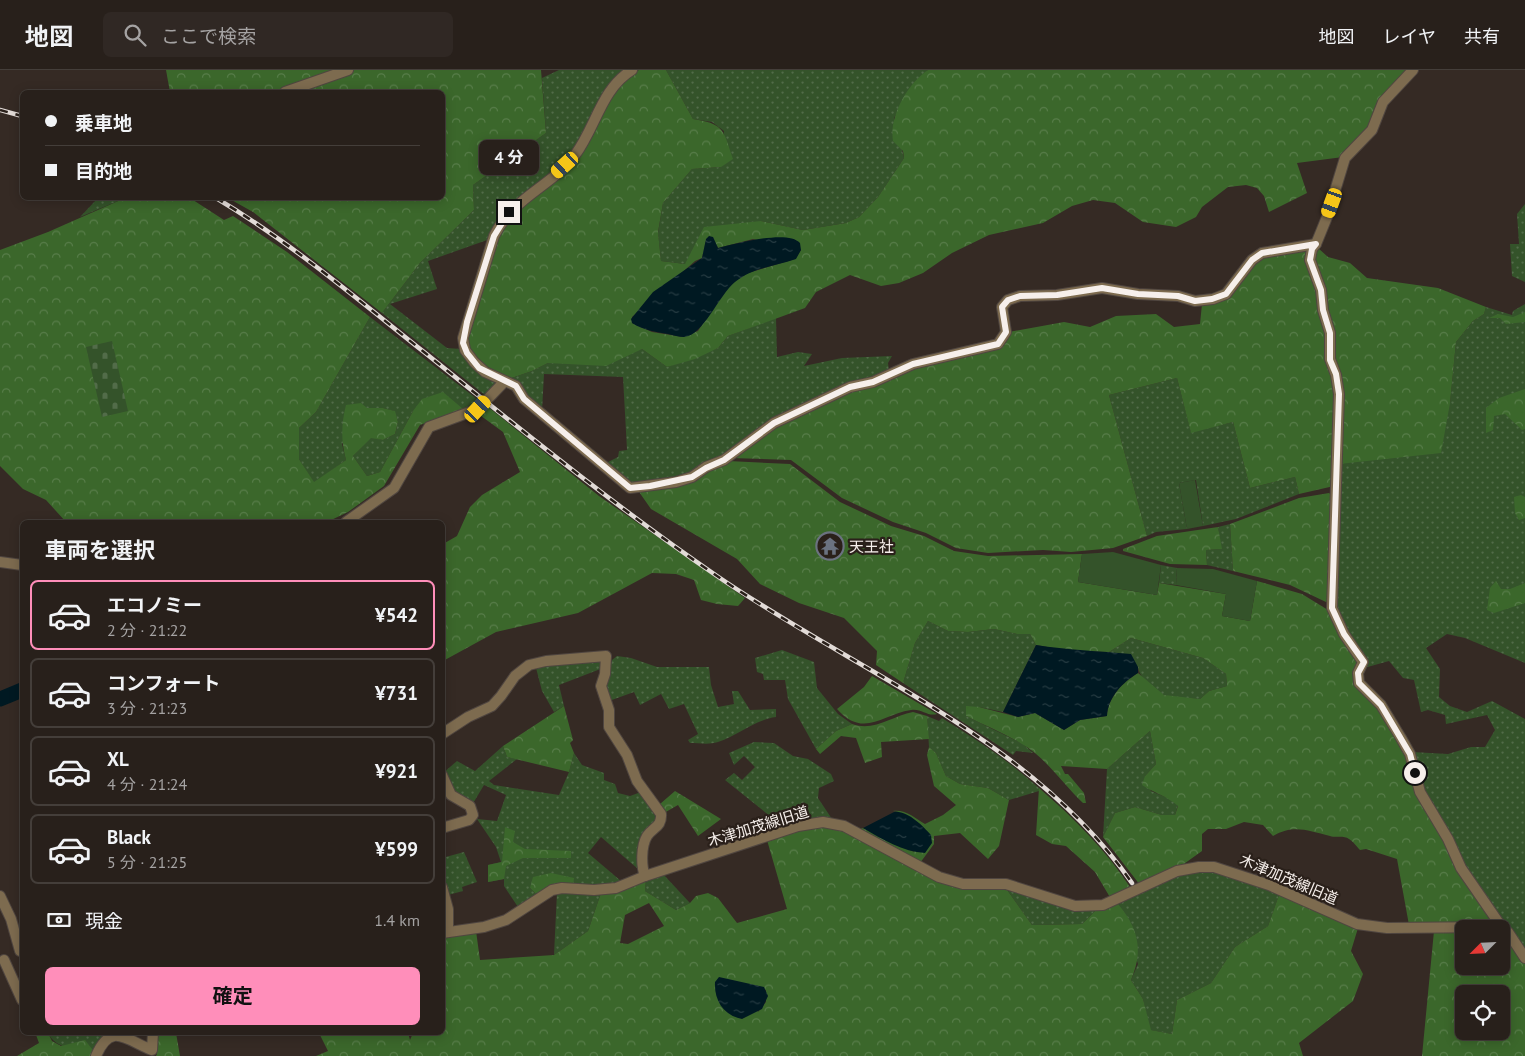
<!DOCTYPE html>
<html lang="ja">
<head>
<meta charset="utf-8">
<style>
	body { margin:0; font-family:"PT Sans","Noto Sans JP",sans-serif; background:#302824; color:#f1f3f6; height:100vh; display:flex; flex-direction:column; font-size:19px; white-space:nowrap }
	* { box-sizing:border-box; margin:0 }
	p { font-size:16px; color:#a5a3a3 }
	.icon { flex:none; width:28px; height:28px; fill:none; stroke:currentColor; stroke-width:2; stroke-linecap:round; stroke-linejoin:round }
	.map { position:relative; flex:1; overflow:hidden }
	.drawer { position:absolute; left:20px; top:450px; width:425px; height:515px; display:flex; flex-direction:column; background:#28201b; border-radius:8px; box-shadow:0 2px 12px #0003,0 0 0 1px #443e3a }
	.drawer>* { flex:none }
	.hud { position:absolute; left:20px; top:20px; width:425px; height:110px; border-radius:8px; box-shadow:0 2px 12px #0003,0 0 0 1px #443e3a; display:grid; align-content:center; height:110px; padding:0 25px; background:#28201b }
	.needle { width:32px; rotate:246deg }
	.fabs { position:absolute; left:1455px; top:850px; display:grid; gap:10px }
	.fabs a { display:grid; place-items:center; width:55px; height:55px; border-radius:8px; background:#28201b; box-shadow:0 2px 12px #0003,0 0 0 1px #443e3a; font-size:25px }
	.end { position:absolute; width:22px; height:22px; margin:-11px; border:6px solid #f6efeb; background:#111; box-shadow:0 0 0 2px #111 }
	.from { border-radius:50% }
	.bubble { position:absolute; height:35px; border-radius:8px; background:#28201b; box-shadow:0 2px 12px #0003,0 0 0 1px #443e3a; font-size:16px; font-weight:700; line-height:35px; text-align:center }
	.car { position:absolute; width:15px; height:30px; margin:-15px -8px; border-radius:6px; box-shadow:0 0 4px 1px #0007; background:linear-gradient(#f5c518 24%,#345 0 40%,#f5c518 0 76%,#345 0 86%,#f5c518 0) }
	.hud b { display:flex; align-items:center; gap:18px; height:48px; font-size:19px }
	.hud b+b { border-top:1px solid #443e3a }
	.hud i { width:12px; height:12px; background:#f1f3f6 }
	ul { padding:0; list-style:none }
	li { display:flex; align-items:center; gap:15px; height:70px; margin:0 10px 8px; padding:0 15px; border:2px solid #443e3a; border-radius:8px }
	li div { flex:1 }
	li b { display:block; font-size:19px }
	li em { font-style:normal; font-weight:700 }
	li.on { border-color:#ff8eba }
	li>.icon { width:45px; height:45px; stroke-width:1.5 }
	h2 { padding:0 25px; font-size:22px; line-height:60px }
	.pay { display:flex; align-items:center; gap:12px; height:55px; padding:0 25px; font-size:19px }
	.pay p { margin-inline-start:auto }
	.action { display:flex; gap:10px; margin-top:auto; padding:10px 25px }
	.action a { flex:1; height:58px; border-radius:8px; background:#ff8eba; color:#111; font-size:20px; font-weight:700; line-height:58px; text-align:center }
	header { display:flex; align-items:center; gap:30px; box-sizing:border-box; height:70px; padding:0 25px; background:#28201b; border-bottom:1px solid #443e3a }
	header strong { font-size:24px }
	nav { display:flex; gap:28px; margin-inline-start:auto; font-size:18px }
	.search { width:350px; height:45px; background:#302824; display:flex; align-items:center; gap:12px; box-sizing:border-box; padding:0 18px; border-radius:8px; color:#a5a3a3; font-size:19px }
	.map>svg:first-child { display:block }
</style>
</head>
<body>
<header>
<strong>地図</strong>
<div class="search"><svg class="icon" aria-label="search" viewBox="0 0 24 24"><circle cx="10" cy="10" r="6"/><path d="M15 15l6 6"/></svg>ここで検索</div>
<nav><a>地図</a><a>レイヤ</a><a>共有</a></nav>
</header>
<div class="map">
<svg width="1525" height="986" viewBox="0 0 1525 986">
	<defs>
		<pattern id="grass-dots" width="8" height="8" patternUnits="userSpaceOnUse" patternTransform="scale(1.25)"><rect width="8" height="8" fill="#34532a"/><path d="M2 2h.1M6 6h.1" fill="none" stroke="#526c49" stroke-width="1.8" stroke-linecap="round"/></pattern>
		<pattern id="forest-crowns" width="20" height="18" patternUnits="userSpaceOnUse" patternTransform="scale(1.25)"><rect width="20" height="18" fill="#3b672b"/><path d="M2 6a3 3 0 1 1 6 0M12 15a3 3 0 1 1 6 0" fill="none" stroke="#587d4a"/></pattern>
		<pattern id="cemetery-stones" width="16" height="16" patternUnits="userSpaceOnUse" patternTransform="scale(1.25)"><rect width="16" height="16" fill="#34532a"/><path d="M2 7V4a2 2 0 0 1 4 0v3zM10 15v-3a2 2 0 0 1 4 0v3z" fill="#526c49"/></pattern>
		<pattern id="water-ripples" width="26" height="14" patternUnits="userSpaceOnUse" patternTransform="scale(1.25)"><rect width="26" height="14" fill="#001922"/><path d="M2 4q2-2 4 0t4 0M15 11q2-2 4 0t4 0" fill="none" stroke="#263b42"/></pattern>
	</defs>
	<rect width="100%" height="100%" fill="#352a24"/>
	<g fill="url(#grass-dots)">
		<polygon points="559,0 626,0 573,82 490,169 428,191 437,219 390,234 447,278 461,279 477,300 497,313 486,326 382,243 420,193 474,140 473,115 546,63 542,8"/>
		<polygon points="666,0 928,0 910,19 894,48 904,88 878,127 859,147 846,153 803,160 761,151 685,194 661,191 658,163 663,133 692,99 721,97 724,61 712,52 693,49"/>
		<polygon points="98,128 125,128 80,147"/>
		<polygon points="1525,134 1525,212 1512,206 1510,174 1519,174 1517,144"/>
		<polygon points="1525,234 1525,593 1465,568 1447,564 1426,578 1440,599 1439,627 1450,636 1467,642 1492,631 1525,649 1525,883 1465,797 1424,721 1412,682 1448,684 1471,677 1485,677 1495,660 1487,645 1446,654 1445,645 1428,640 1421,642 1414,610 1403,608 1389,591 1364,598 1334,534 1339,394 1450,333 1456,272 1473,251 1484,244 1486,237 1512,245 1513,241"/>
		<polygon points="370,247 481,332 463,339 413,341 380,402 367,406 353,386 371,367 383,370 395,364 398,352 394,341 383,338 367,339 342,374 346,390 314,413 299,389 299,358 316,342"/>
		<polygon points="776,248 777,287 798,282 812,284 804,296 842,288 892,286 888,293 889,301 691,405 630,415 604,394 618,387 619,381 627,380 623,307 544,304 542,341 506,310 532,301 548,293 642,279 667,297 718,278 728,266"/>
		<polygon points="1177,308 1191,362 1233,352 1250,418 1295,407 1299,424 1236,449 1203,456 1196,410 1179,413 1187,459 1156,462 1147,466 1109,325"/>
		<polygon points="1230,454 1233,501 1207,495 1206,480 1221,479 1218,457"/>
		<polygon points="1161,495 1177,498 1176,515 1159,513"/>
		<polygon points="928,551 948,561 968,562 994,559 1017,564 1030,564 1036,575 1003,642 979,637 966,646 1023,674 1033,683 1016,681 1013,685 903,613 915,573"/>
		<path d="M1131,568L1203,588L1226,604L1227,616L1209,621L1200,629C1189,628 1173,629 1164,625C1153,621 1139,607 1138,597L1109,582Z"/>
		<polygon points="782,580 814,592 817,618 838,644 852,654 836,661 816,679 788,629 785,610 764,610 763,604 757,602 755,588"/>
		<path d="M617,586L631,588L657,597H709L711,615L718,637L734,634L732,621H738L750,640L776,639V647C754,650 739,665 718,672C709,675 699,673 690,673L688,670L698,664L684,634L669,639L661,624L640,635L634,622L609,631L604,619L612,590Z"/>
		<polygon points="596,589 601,592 603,598 559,615 564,636 554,642 542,621 535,594"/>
		<path d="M927,646L939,651L942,648C976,669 1009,691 1039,718V721L1009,730L988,718L960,714L946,706L936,683L929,677Z"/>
		<polygon points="1150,661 1156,694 1145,706 1151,721 1170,729 1178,735 1175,745 1162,745 1135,737 1115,743 1103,767 1107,699"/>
		<polygon points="754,672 774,673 793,686 808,689 831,704 834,711 819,718 818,728 832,749 765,763 771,755 771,747 725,710 734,703 742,710 755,697 744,686 734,695 729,683"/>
		<polygon points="503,676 507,687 517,689 489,711 494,715 559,725 569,702 574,683 582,695 604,703 604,710 615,714 618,723 630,726 641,722 658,744 638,799 601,767 588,783 621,811 615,814 530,818 536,824 518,837 504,816 504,809 488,812 488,795 501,792 496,777 477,749 497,751 506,725 484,715 472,735 458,728 443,703 457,691 475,701"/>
		<polygon points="464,782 477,812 462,817 463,821 448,825 443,807 442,788"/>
		<polygon points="1215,800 1280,822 1268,856 1235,877 1211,913 1177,930 1172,964 1150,960 1143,929 1131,910 1138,894 1117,833 1178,805 1190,801"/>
		<polygon points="663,804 690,833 676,840 645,821 646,809"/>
		<polygon points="1005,817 1096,840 1082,854 1032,855"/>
		<polygon points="557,822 601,823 588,861 554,885"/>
		<path d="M48,963H122L95,983C78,979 56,980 48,963Z"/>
	</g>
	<g fill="url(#forest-crowns)" fill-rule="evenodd">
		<polygon points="166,0 345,0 281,22 170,22"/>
		<polygon points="351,0 541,0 546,63 473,115 474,140 420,193 382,243 253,142 228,128 442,128 442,22 290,22"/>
		<path d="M639,0H666L693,49C725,54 723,60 733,89L721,97L692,99L663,133L658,162L661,191L685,194L704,157L761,151L803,160L846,153L859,147L878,127L904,88L903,81L893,71C889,47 907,14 928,0H1410L1369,59L1343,87L1297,93L1307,123L1269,142L1264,126L1257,118L1246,115L1228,117L1202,137L1196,147L1176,157L1143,152L1115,133L1093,130L1072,136L1043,153L989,165L952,183L923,203L899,213L881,216L850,205L816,222L805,238L728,266L718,278L695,289L667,297L642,279L606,296L548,293L532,301L506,310C489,300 472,289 467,269L502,153L575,89L622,8ZM713,167L718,178L753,169L801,180L795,189L748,203L733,212L714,236L698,261L683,267L652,262L632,253V247L695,191L702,188L706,169Z"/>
		<path d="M125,128H190L224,150L233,146L287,182L370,247L316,342L299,358V389L314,412L346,390C341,371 341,355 346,335L361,333L367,338H383L395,341L398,352L395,364L383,370L371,368L353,386L367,406L380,402L413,341L422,329L443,322L463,339L420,355L384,416L348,442L327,452H66L46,430L23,419L0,396V180L48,162Z"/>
		<polygon points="1309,178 1327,263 1336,324 1334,416 1299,424 1295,407 1250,418 1233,352 1191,363 1177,308 1109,325 1147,466 1113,478 1071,482 1043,480 988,483 956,478 926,463 893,452 842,428 791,390 731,388 776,355 843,323 899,302 995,278 1009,262 1064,252 1090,257 1116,246 1156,244 1174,257 1200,254 1202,234 1222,231 1254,192 1268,183"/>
		<polygon points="1314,178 1318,178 1328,187 1350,193 1367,208 1438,218 1486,237 1484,244 1473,251 1456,272 1450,333 1441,383 1339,394 1341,324 1314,196"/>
		<polygon points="1525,242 1525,252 1506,254 1500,248 1489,248 1498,244 1513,247"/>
		<polygon points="1525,319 1525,359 1522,360 1505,344 1494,346 1493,360 1486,363 1486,338 1499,328"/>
		<polygon points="487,336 599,426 745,528 738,536 717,534 701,530 694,510 676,504 652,503 578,543 496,562 443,591 443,474 457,466 470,437 482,425 520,402 503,362 477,343"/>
		<path d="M728,391L790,394L840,432L891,456L924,466L954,481L988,486L1082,484L1078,512L1157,525L1159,513L1226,524L1222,546L1250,551L1257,511L1302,524L1328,540L1357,589L1354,611L1380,637L1407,683L1417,721L1499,854L1409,855L1397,789L1366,779L1360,780C1357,777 1353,771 1349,769C1344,765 1336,768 1330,766C1308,761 1294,754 1273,766L1263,755L1244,752L1226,759H1208L1202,764V781L1181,796L1140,815L1103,767L1115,743L1135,737L1162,745H1175L1178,736C1167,726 1154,723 1142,715L1145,706L1156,694L1150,661L1107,699L1061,696L1065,704H1068L1084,723L1086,733H1083C1063,714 1046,688 1022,674C1004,663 984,655 966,646V636L979,637L1018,647L1035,643L1064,660L1080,650L1107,646C1108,627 1123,612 1138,603L1164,625L1200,629L1209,621L1227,616L1226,604L1203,588L1131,568L1109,582L1071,581L1036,575L1030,564H1017L994,559L968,562L948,561L928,551L915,573L903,613L876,595L877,581L844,548L799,533L760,514L737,489L651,439L637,419L708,400Z"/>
		<polygon points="1329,423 1333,426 1331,531 1326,532 1290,515 1233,501 1230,454 1299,428"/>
		<polygon points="1521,425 1525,427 1525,448 1519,450 1515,443 1514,427"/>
		<polygon points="1218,457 1222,479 1206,480 1207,495 1170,494 1123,481 1123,479 1157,466"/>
		<polygon points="1496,511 1501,519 1510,519 1525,513 1525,533 1494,543 1487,540 1490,518"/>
		<path d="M872,606L937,644C928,647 921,638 911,640C882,644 864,669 837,639L864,617Z"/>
		<polygon points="564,636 573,670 570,673 574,683 569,702 507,687 503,676"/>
		<path d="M913,642L927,646L929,669L881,672L882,687L865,693L856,668L841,666L820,684L816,679L836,661L852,654C874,662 892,646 913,642Z"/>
		<path d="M929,677L936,683L946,706L960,714L988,718L1009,730L999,776L988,789L960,763L934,766V774L920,793L860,759L863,758L914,782L899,742L893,741C905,739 915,748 925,754L943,745L956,735L934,716L927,685Z"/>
		<path d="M1039,718C1074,748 1107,781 1132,820L1111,829L1095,802L1066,776L1052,774L1036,765Z"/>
		<polygon points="675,721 721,749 698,766 678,735 664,743 660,734"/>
		<path d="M814,756L843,759L923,803L1005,817L1032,855L1082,854L1096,840L1117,833C1138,857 1144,880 1131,910L1143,929L1151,960L1172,964L1177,930L1211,913L1235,877L1268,856L1280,822L1358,858L1351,881L1363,904L1353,931L1299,973L1303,986H316L328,981L319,963H408L410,970L413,963L442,962L443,867L476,861L480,890L554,885L588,861L601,823L646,809L645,821L676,840L690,833L696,826L708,823L718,828L737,853L787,839L767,770ZM649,833L664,856L628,874L620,873L625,845ZM748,914L766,920V932L758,942Z"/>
		<polygon points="505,757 515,761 513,772 525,779 571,781 571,788 523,788 506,796 504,809 488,812 488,795 502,792"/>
		<polygon points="551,803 574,808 573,815 545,819 536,824 530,818 533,807"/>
		<path d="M1464,860V896H1501V862L1509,870L1525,894V986H1422L1434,861ZM1464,924H1501V961H1464Z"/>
		<polygon points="35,962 48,963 52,971 61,976 85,970 95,983 94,986 17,986 39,973"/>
		<polygon points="151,963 176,963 180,986 156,986 157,984"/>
	</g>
	<polygon fill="url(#cemetery-stones)" points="112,271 128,341 102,347 86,277"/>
	<g fill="#34532a">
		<polygon points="1195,410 1203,456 1187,459 1179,413"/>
		<polygon points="1113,482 1161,495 1157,525 1078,512 1082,484"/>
		<polygon points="1177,498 1213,499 1257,511 1250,551 1222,546 1226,524 1176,515"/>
	</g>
	<g fill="url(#water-ripples)">
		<path d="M709,166L713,167L718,178C735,174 788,159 800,173L801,180L796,189C774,197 753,197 735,212C719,225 703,266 684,267C679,267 673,265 668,264C656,262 643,260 632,253L631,249L653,222L702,188L706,169Z"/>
		<path d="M1036,575C1067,580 1099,581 1131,584L1138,597V603C1123,612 1108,627 1107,646L1080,650L1064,660L1035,643L1018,647L1003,642Z"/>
		<path d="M894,742C907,740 923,756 931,765L932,773L925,783C903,782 882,769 863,758Z"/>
		<path d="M719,907L764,917L768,926L762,939L742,949C723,945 714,930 715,912Z"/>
	</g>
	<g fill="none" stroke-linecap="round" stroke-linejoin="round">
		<polyline stroke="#001922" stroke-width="15" points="0,629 22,620"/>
		<g stroke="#504640" stroke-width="12">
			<g id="minor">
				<path d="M632,0C601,19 596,57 575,85C551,117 514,126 494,166L463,268L465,280L474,292L485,302L516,316L524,329L630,418L676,412L692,407L706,397L724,390L774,353L850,317L873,312L913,294L998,274L1006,262L1002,237L1008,230L1020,226L1057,225L1102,218L1138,224L1178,226L1195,231L1213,229L1226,224L1252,190L1262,183L1316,174"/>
				<polyline points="1413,0 1383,32 1372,60 1345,88 1327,147 1316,174 1312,179 1310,190 1321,220 1323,240 1330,263 1330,289 1336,305 1339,324 1332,538 1344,564 1363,592 1358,603 1359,613 1381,635 1401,668 1410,684 1420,722 1448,769 1461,798 1503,859"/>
				<polyline points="285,22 348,0"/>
				<polyline points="346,452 394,418 429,357 478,339 504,312"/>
				<polyline points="0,492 22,495"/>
				<path d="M442,664L468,647L492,636L501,626L515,606L529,595L546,591L606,586L605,604L601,616L609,640V657L627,685L637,711L661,744C662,757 653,757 647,766C641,776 641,796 645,806"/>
				<polyline points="442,705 451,725 470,736 473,745 469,750 442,758"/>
				<polyline points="442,817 448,839 448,862"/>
				<polyline points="0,826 11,849 20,881"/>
				<polyline points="442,863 484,857 506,850 552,820 562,818 594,820 616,818 645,806 798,756 823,752 844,756 939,807 963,814 1006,814 1075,836 1103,835 1177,801 1199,797 1214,797 1269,815 1357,854 1387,858 1496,857 1508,862 1525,888"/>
				<polyline points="4,890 22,930"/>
				<path d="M96,986C111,951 126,970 152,980L153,962"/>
			</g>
		</g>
		<use href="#minor" stroke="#7d6b4f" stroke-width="10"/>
		<g stroke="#e2dbd7" stroke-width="4.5">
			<g id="rail">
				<polyline points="0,40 22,46"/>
				<path d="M216,128C290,172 356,228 424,282C520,359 616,437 717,506C858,603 1031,668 1132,813"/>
			</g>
		</g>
		<use href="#rail" stroke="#2a201a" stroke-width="2.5" stroke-dasharray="8" stroke-linecap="butt"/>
	</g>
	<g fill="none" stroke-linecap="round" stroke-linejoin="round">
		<polyline stroke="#f6efeb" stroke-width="6" points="509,142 494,166 467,252 463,273 467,283 479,298 516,316 524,329 630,418 650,416 692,407 706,398 724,390 774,353 850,317 873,312 913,294 998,274 1006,262 1002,237 1008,230 1020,226 1057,225 1102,218 1138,224 1178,226 1195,231 1212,229 1226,224 1252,190 1262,183 1316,174 1312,179 1310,190 1321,220 1323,240 1330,263 1330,290 1336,304 1339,324 1332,538 1344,564 1364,592 1358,603 1359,613 1381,635 1410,684 1415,703"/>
	</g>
	<defs>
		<g id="temple-ring" transform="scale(1.4375)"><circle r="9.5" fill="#2a201a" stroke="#6b7280" stroke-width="1.5"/><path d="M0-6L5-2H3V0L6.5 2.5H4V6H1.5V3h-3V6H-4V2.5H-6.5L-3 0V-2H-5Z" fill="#6b7280"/></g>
	</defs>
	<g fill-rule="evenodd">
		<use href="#temple-ring" x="830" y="476"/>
	</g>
	<g text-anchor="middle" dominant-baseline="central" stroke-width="4.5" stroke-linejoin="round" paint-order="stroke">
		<g font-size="15" fill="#f6efeb" stroke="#2a201a" text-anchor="start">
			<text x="849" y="476">天王社</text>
		</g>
		<g font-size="15" fill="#f6efeb" stroke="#2a201a">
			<text transform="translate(758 756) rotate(-17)">木津加茂線旧道</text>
			<text transform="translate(1289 809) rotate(23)">木津加茂線旧道</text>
		</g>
	</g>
</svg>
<div class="fabs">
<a><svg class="needle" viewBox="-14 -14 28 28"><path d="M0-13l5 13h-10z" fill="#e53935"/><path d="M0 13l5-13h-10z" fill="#a5a3a3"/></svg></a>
<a><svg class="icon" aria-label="locate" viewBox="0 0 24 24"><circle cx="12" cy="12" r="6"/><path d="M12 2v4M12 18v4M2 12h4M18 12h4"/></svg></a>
</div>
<i class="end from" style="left:1415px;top:703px"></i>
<i class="end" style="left:509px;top:142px"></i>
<div class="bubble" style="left:479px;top:70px;width:60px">4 分</div>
<i class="car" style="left:565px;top:95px;rotate:228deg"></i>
<i class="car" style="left:1332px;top:133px;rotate:200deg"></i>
<i class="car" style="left:478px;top:339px;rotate:43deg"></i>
<div class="hud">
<b><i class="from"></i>乗車地</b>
<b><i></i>目的地</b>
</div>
<section class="drawer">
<h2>車両を選択</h2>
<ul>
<li class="on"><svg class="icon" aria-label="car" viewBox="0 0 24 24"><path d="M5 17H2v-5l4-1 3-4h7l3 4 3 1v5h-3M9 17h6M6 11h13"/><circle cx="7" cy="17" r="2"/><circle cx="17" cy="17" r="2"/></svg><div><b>エコノミー</b><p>2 分 · 21:22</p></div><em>¥542</em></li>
<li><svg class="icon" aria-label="car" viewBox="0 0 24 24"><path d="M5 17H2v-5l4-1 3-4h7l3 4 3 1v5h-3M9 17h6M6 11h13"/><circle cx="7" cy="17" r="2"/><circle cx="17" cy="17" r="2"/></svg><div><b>コンフォート</b><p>3 分 · 21:23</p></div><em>¥731</em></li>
<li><svg class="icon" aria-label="car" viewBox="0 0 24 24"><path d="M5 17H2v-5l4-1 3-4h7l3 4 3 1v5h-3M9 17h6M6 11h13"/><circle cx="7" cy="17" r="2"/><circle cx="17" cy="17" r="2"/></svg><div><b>XL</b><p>4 分 · 21:24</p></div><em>¥921</em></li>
<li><svg class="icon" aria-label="car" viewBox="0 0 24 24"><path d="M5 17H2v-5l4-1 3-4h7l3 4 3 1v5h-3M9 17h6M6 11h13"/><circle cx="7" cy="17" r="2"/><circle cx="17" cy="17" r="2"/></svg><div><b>Black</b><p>5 分 · 21:25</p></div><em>¥599</em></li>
</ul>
<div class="pay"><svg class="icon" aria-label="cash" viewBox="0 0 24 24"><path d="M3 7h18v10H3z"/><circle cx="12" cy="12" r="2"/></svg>現金<p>1.4 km</p></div>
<div class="action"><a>確定</a></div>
</section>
</div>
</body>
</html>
